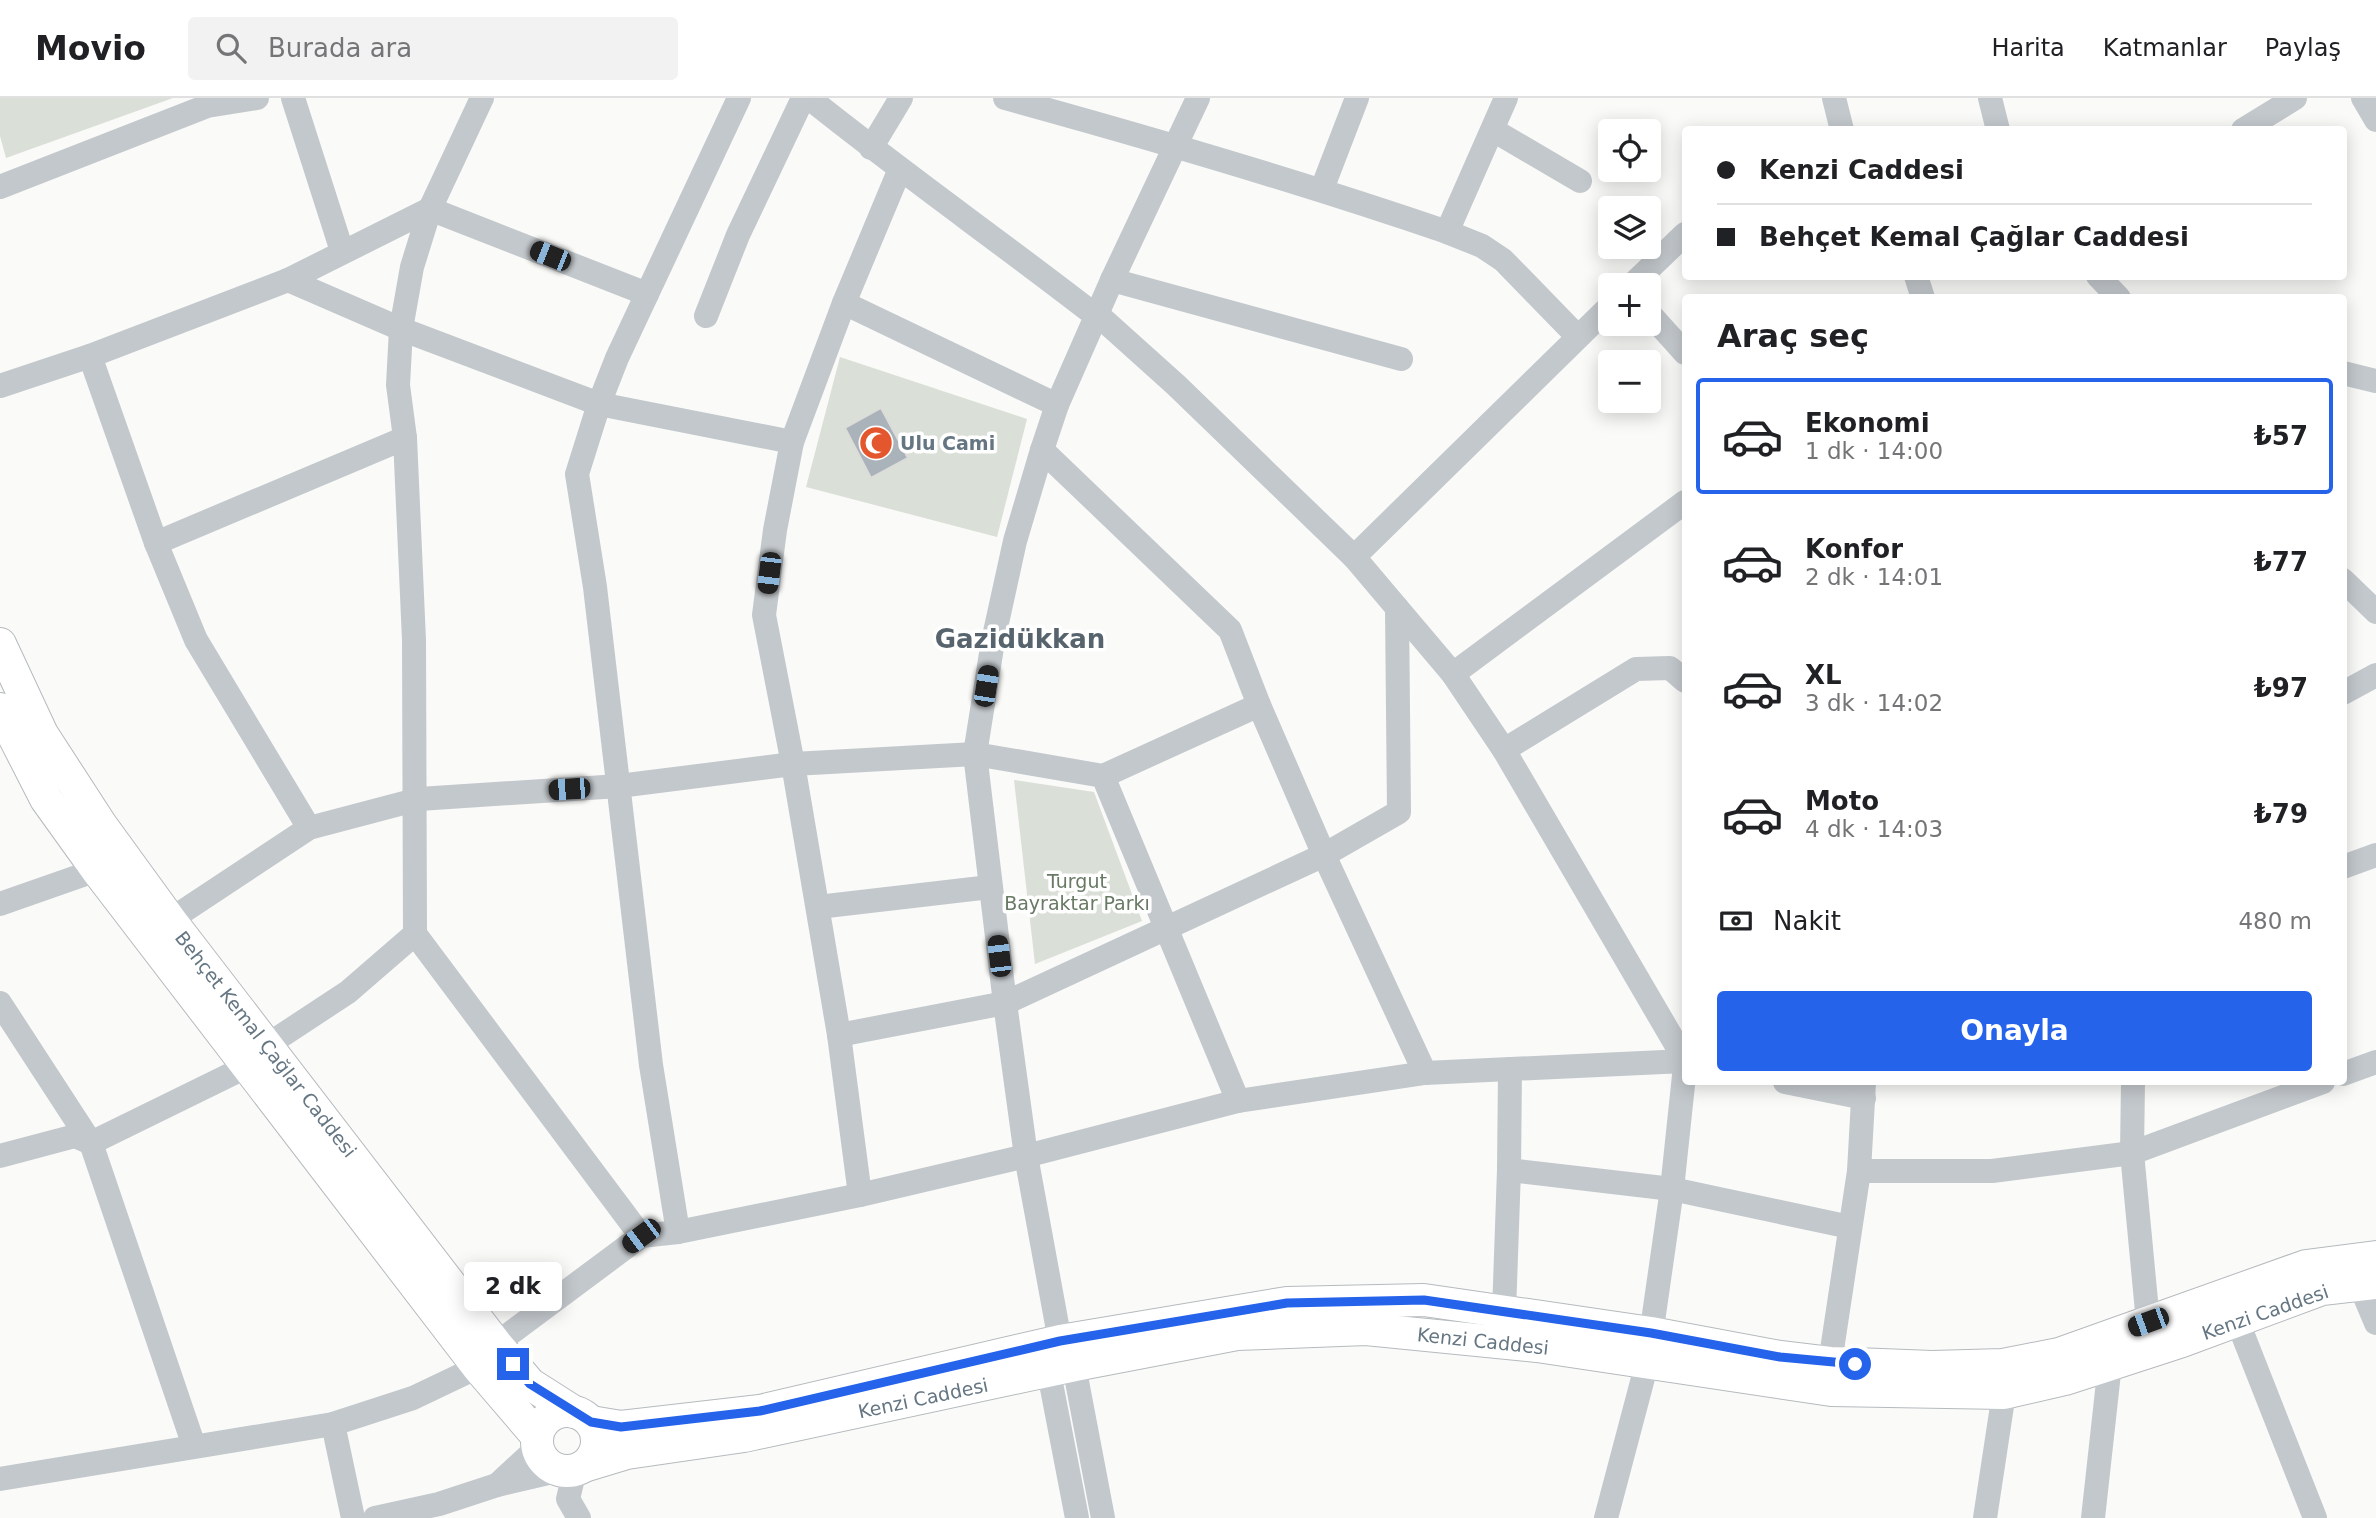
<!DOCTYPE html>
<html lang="tr">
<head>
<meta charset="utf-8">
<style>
	body { margin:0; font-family:"DejaVu Sans",sans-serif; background:#f2f2f2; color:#202124; height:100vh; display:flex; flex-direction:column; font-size:26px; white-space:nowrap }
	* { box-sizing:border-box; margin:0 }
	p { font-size:23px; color:#757577 }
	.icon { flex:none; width:38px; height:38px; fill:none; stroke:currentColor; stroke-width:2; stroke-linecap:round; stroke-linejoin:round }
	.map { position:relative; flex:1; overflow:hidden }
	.side { position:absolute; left:1682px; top:196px; width:665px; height:791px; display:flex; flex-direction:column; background:#fff; border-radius:7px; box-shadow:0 4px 18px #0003 }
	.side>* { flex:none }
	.banner { position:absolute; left:1682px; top:28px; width:665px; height:154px; border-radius:7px; box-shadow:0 4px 18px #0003; display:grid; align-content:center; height:154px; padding:0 35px; background:#fff }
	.controls { position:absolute; left:1598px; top:21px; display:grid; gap:14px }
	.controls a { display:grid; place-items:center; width:63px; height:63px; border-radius:7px; background:#fff; box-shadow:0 4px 18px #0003; font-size:35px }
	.end { position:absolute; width:32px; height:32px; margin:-16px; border:9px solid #2563eb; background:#fff; box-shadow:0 0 0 4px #fff }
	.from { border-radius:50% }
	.bubble { position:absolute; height:49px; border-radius:7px; background:#fff; box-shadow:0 4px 18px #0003; font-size:23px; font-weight:700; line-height:49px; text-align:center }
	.car { position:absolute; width:21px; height:42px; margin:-21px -10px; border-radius:9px; box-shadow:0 0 5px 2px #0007; background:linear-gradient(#222 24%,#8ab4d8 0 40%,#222 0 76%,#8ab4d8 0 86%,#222 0) }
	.banner b { display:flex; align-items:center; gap:24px; height:66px; font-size:26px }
	.banner b+b { border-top:2px solid #e0e0e0 }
	.banner i { width:18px; height:18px; background:#202124 }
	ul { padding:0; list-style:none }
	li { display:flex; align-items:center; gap:21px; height:116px; margin:0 14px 10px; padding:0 21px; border:4px solid transparent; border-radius:7px }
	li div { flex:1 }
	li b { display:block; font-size:26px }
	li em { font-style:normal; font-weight:700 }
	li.current { border-color:#2563eb }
	li>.icon { width:63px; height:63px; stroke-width:1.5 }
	h2 { padding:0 35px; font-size:32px; line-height:84px }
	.pay { display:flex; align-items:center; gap:18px; height:77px; padding:0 35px; font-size:26px }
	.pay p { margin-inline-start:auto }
	.cta { display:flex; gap:14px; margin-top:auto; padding:14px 35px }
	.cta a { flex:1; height:80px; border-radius:7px; background:#2563eb; color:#fff; font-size:28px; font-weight:700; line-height:80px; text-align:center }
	header { display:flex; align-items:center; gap:42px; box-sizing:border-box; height:98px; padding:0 35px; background:#fff; border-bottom:2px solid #e0e0e0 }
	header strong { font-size:33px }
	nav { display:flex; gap:38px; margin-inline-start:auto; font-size:24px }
	.search { width:490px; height:63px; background:#f2f2f2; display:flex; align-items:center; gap:18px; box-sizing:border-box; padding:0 24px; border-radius:7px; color:#757577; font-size:26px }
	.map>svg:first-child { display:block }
</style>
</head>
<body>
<header>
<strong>Movio</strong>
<div class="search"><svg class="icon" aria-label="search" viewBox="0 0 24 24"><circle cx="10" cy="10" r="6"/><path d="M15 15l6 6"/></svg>Burada ara</div>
<nav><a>Harita</a><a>Katmanlar</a><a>Paylaş</a></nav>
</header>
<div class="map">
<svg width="2376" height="1420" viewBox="0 0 2376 1420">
	<rect width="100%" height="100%" fill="#fafaf8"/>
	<g fill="#dadfd7">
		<polygon points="0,0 173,0 6,60 0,38"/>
		<polygon points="840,259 1027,321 997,439 806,389"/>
		<polygon points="1014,682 1094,694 1142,823 1035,866"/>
	</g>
	<polygon fill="#aab3b9" stroke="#dcdcda" stroke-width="2" points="881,310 908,360 871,380 845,330"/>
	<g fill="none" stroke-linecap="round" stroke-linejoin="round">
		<g stroke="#b5babe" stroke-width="34">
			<g id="major">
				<polyline points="0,546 42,636 101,727 170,822 496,1246 530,1286 574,1314"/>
				<polyline points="0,611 46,701 97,772 478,1269 537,1338"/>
				<circle cx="567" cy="1343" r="30"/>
				<polyline points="591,1324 621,1329 760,1313 1060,1243 1287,1205 1424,1202 1651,1235 1780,1259 1830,1265 1932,1269 2003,1267 2059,1256 2306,1168 2376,1159"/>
				<polyline points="584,1368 627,1355 744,1338 1075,1267 1237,1236 1366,1231 1537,1248 1831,1292 2004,1295 2065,1281 2182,1243 2322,1191 2376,1185"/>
			</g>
		</g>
		<g stroke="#c3c8cc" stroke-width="24">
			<polyline points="293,0 342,153"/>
			<path d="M809,0C900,73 995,140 1087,211L1097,216L1176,287L1354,459L1453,576L1504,652L1685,962"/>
			<path d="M1005,0C1154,41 1301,84 1447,134L1506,0"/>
			<polyline points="1834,0 1842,32"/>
			<polyline points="1990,0 1998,32"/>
			<polyline points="2363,0 2376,22"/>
			<polyline points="1493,32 1580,83"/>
			<polyline points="2243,32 2295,0"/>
			<polyline points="871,50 901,0"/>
			<polyline points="0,89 207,8 257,0"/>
			<polyline points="1322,91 1357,0"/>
			<polyline points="1447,134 1482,148 1503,162 1578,239"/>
			<polyline points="1916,178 1923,200"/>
			<polyline points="2098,178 2119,200"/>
			<polyline points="288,182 401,231 599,306 792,344"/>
			<polyline points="1112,182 1401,261"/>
			<polyline points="1632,187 1685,136"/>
			<polyline points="844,205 1057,307"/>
			<polyline points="1648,214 1685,255"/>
			<polyline points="706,218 738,137 803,0"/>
			<polyline points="90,258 156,445 196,542 309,730"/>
			<polyline points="2343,275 2376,283"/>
			<polyline points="0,288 90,258 288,182 430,111 647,196"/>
			<polyline points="1042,352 1230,532 1259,607 1324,757 1425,975"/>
			<polyline points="156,445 405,340"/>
			<polyline points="1354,459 1610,208"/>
			<polyline points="2343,482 2376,514"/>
			<polyline points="1453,576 1685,404"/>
			<polyline points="2343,595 2376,577"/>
			<polyline points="1504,652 1636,571 1670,570 1685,583"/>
			<polyline points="1103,678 1259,607"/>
			<polyline points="2343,769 2376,757"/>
			<polyline points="0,806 97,772"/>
			<polyline points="818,809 990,789"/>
			<polyline points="170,822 309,730 419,701 619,688 793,666 975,656 1103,678 1238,1003"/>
			<polyline points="415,836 641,1138"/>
			<polyline points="0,905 91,1045 194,1348"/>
			<polyline points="839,937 1005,905 1324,757 1399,714 1397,510"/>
			<polyline points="2343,976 2376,964"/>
			<polyline points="1785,984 1864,1000"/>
			<polyline points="2133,984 2132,1055 2148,1224"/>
			<polyline points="0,1058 75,1038 91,1045 246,969 269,946 348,894 415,836 414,542 405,340 398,287 401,231 412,169 430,111 482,0"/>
			<polyline points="1509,1072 1672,1091 1850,1129"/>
			<polyline points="1859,1073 1992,1073 2132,1055 2323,984"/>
			<polyline points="860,1097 839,937 793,666 764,517 775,432 792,344 844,205 900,71"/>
			<polyline points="678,1134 651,967 595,489 577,376 599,306 617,260 739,0"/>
			<polyline points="2360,1187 2376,1225"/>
			<polyline points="1504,1214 1509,1072 1510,971"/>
			<polyline points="2237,1222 2315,1420"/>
			<polyline points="1060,1243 1026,1058 1005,905 975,656 993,543 1015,443 1042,352 1057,307 1112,182 1198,0"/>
			<polyline points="496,1246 641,1138 678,1134 860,1097 1026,1058 1238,1003 1425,975 1685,963"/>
			<polyline points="1071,1252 1103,1420"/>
			<polyline points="1045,1254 1077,1420"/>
			<polyline points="1830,1265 1859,1073 1864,984"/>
			<polyline points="333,1326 353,1420"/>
			<polyline points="538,1349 497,1387 561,1372"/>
			<polyline points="575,1372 568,1401 579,1420"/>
			<polyline points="0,1381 333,1326 413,1300 478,1269"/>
			<polyline points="375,1420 439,1406 497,1387"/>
			<polyline points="1606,1420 1647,1265 1672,1091 1685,968"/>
			<polyline points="1985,1420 2004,1295"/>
			<polyline points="2093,1420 2110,1266"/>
		</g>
		<use href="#major" stroke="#fff" stroke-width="32"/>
	</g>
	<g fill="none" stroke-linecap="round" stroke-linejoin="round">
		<polyline stroke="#2563eb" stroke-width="9" points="513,1266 530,1286 591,1324 621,1329 760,1313 1060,1243 1287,1205 1424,1202 1651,1235 1780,1259 1855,1266"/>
	</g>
	<defs>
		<g id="mosque-disc" transform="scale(1.75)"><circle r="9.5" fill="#e4572e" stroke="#fff"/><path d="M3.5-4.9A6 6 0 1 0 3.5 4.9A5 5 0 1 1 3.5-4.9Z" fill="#fff"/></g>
	</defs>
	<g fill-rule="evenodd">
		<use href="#mosque-disc" x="876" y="345"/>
	</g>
	<g text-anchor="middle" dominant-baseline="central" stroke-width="7" stroke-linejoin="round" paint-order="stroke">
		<g font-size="19" font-weight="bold" fill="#657683" stroke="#fff" text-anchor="start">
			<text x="900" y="345">Ulu Cami</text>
		</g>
		<g font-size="19" fill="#687a64" stroke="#fff">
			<text x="1077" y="783">Turgut<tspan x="1077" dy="22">Bayraktar Parkı</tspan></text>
		</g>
		<g font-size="19" fill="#657683" stroke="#fff">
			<text transform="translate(266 946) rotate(52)">Behçet Kemal Çağlar Caddesi</text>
			<text transform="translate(2265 1214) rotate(-19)">Kenzi Caddesi</text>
			<text transform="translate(1483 1243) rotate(6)">Kenzi Caddesi</text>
			<text transform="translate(923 1300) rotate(-12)">Kenzi Caddesi</text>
		</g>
		<g font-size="26" font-weight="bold" fill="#57646e" stroke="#fff">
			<text x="1020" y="541">Gazidükkan</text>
		</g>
	</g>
</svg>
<div class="controls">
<a><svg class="icon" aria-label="locate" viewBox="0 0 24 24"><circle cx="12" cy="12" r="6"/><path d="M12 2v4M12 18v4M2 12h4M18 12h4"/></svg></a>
<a><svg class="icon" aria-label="layers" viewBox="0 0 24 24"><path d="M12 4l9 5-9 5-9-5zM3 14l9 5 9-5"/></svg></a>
<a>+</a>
<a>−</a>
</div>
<i class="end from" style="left:1855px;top:1266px"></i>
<i class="end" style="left:513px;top:1266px"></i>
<div class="bubble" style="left:464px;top:1164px;width:98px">2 dk</div>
<i class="car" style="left:550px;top:158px;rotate:292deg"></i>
<i class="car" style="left:769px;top:475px;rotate:187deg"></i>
<i class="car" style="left:986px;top:588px;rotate:9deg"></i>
<i class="car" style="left:569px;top:691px;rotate:266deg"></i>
<i class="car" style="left:999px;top:858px;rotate:353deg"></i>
<i class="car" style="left:641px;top:1138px;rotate:233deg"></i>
<i class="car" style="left:2148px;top:1224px;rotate:250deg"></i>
<div class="banner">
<b><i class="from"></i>Kenzi Caddesi</b>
<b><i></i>Behçet Kemal Çağlar Caddesi</b>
</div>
<section class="side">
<h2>Araç seç</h2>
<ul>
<li class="current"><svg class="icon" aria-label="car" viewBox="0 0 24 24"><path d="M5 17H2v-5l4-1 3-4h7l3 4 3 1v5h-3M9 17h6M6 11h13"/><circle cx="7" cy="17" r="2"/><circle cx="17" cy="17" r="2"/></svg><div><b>Ekonomi</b><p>1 dk · 14:00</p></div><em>₺57</em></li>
<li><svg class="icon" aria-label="car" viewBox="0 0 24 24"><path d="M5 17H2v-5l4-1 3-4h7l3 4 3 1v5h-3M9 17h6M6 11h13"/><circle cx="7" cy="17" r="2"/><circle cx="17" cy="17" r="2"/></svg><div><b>Konfor</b><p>2 dk · 14:01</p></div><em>₺77</em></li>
<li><svg class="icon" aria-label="car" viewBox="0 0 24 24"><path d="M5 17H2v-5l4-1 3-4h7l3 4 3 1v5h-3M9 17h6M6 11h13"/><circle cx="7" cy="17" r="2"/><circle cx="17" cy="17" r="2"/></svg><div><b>XL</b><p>3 dk · 14:02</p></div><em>₺97</em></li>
<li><svg class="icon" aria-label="car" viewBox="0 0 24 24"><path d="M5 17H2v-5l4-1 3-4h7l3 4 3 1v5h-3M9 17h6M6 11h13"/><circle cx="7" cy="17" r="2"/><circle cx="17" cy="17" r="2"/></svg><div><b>Moto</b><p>4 dk · 14:03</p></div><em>₺79</em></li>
</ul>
<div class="pay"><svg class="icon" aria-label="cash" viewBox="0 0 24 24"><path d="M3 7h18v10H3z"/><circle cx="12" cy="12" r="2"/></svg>Nakit<p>480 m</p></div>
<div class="cta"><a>Onayla</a></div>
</section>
</div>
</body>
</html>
